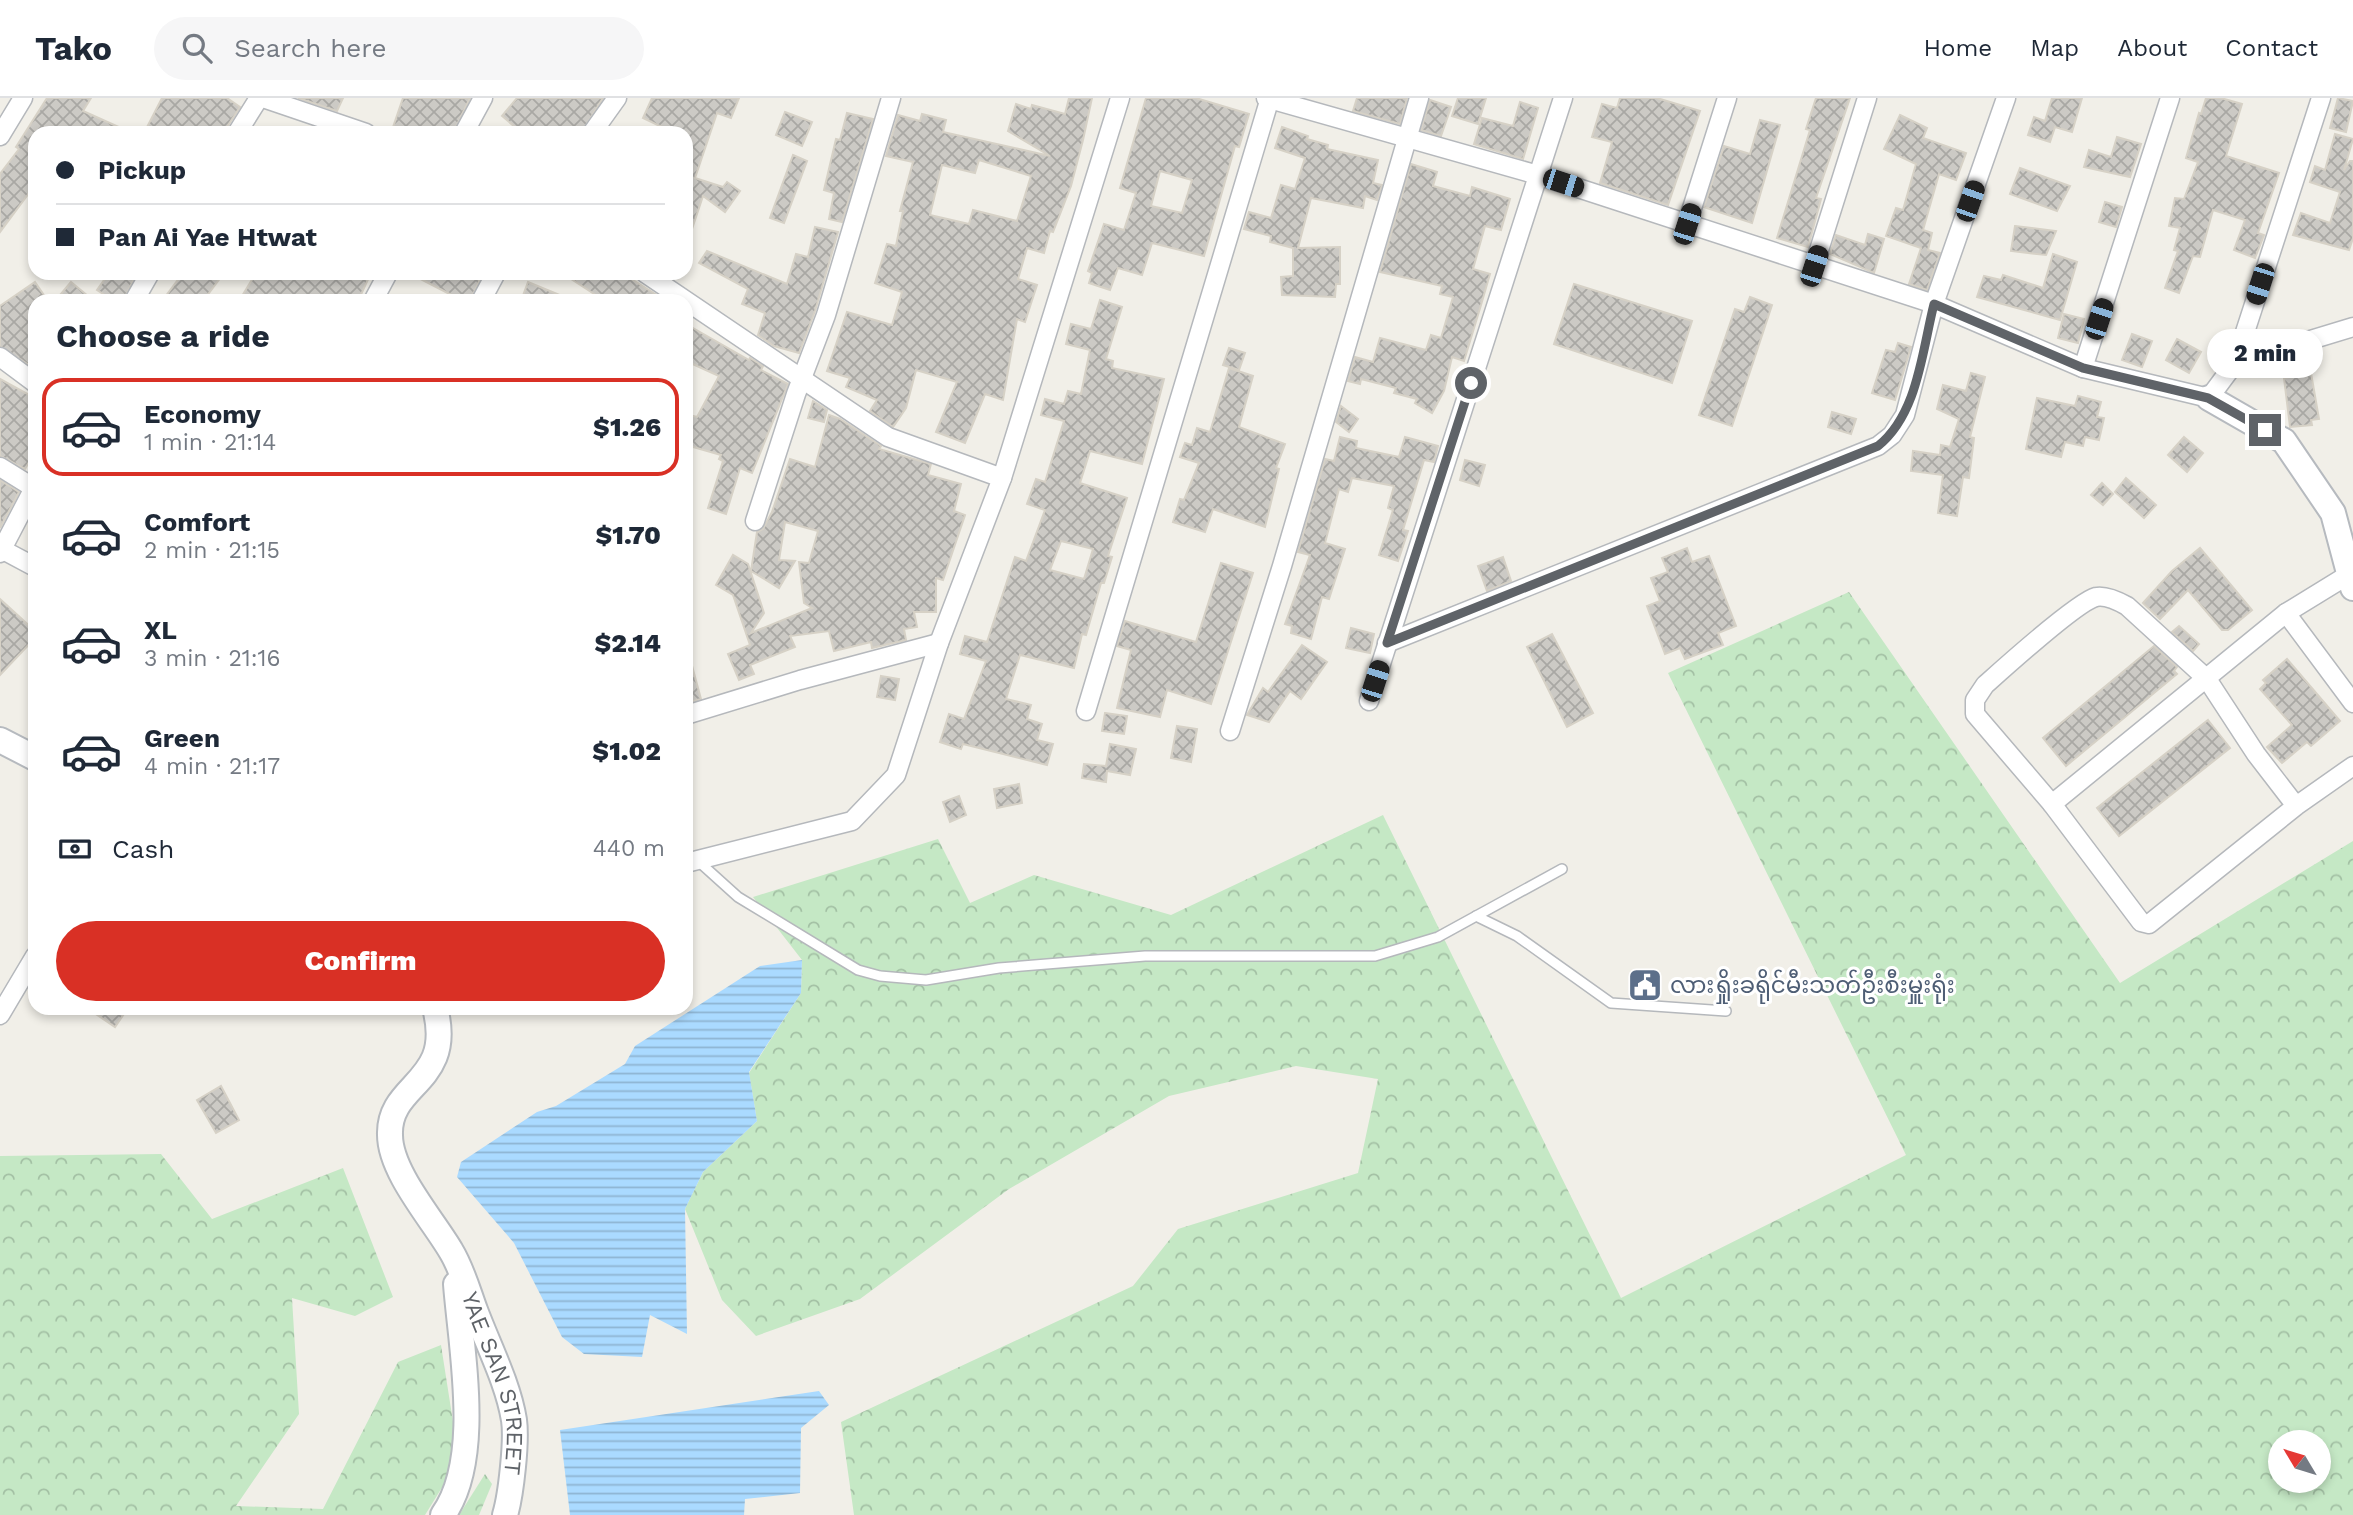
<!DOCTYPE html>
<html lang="en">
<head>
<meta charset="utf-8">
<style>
	body { margin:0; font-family:"Work Sans","Noto Sans Myanmar",sans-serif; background:#f6f6f7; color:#1f2937; height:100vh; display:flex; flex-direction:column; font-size:26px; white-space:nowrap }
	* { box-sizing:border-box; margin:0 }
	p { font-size:23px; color:#747a83 }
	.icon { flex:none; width:38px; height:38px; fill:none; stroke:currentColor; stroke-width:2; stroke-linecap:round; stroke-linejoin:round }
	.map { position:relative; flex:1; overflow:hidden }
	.side { position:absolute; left:28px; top:196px; width:665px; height:721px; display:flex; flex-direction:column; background:#fff; border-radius:21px; box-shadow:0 4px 10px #0003 }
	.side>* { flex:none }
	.banner { position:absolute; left:28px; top:28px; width:665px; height:154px; border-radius:21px; box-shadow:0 4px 10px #0003; display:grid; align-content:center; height:154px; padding:0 28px; background:#fff }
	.needle { width:46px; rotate:308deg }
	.buttons { position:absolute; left:2268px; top:1332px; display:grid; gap:14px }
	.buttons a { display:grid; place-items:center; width:63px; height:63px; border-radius:50%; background:#fff; box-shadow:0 4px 10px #0003; font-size:35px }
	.end { position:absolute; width:32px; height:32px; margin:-16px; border:9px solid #5f6368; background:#fff; box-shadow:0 0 0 4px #fff }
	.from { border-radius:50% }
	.bubble { position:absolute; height:49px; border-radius:24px; background:#fff; box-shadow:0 4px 10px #0003; font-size:23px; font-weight:800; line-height:49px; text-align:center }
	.car { position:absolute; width:21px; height:42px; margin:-21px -10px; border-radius:9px; box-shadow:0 0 5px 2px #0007; background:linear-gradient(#222 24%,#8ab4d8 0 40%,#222 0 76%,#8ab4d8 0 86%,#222 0) }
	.banner b { display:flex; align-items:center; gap:24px; height:66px; font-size:26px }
	.banner b+b { border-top:2px solid #e0e1e3 }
	.banner i { width:18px; height:18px; background:#1f2937 }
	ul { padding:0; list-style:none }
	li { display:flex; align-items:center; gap:21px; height:98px; margin:0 14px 10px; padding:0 14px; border:4px solid transparent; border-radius:21px }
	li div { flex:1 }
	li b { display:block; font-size:26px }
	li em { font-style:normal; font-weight:800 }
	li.active { border-color:#d93025 }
	li>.icon { width:63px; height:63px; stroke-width:1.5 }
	h2 { padding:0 28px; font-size:32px; line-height:84px }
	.pay { display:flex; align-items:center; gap:18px; height:77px; padding:0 28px; font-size:26px }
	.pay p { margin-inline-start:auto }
	.button { display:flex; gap:14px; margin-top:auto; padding:14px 28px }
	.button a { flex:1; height:80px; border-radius:42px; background:#d93025; color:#fff; font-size:28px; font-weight:800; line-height:80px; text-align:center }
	header { display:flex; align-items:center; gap:42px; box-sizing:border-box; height:98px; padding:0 35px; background:#fff; border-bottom:2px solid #e0e1e3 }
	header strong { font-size:33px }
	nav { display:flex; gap:38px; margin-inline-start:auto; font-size:24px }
	.search { width:490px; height:63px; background:#f6f6f7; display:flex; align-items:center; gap:18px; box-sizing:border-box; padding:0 24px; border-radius:38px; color:#747a83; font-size:26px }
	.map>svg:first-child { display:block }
</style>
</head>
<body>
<header>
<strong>Tako</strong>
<div class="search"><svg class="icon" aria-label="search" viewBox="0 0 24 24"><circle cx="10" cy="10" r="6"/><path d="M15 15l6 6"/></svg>Search here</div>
<nav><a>Home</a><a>Map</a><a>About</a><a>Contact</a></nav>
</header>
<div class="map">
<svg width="2353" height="1417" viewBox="0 0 2353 1417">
	<defs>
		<pattern id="forest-crowns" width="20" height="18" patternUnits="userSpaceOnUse" patternTransform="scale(1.75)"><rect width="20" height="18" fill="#c5e8c5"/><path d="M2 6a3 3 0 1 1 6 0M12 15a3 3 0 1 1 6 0" fill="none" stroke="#a3c0a4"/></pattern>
		<pattern id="water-rules" width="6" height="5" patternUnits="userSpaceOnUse" patternTransform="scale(1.75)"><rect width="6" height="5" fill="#aadaff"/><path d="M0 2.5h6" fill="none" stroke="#8eb4d2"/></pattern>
		<pattern id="building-cross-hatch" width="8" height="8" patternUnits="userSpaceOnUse" patternTransform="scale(1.75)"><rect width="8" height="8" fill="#cccac5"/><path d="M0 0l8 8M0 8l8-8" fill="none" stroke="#a9a8a4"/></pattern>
	</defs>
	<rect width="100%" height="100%" fill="#f1efe8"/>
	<g fill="url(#forest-crowns)" fill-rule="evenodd">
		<path d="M1849,494L2120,885L2353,743V1417H854L841,1324L1133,1188L1178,1131L1358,1075L1378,981L1296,968L1169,998L1009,1091L860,1201L756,1238L722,1202L685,1111L703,1074L757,1023L749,975L801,895L802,862L753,799L938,741L970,805L1034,777L1171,817L1383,717L1621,1200L1906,1057L1668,575ZM2280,1344H2319V1382H2280Z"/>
		<polygon points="161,1056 212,1121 343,1070 393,1199 355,1218 292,1200 299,1316 236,1408 323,1411 398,1264 441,1247 459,1362 425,1417 0,1417 0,1058"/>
		<polygon points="485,1376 492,1386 479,1417 459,1417"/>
	</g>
	<g fill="url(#water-rules)">
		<polygon points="802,862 801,895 749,974 757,1023 703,1074 685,1111 687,1236 650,1217 642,1259 584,1256 562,1239 514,1145 457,1079 461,1064 537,1014 556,1008 625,966 635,948 760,868"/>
		<polygon points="819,1293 829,1307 801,1330 800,1395 745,1401 744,1417 570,1417 560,1332"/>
	</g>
	<g fill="url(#building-cross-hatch)" stroke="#d6d1c6" stroke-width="2" fill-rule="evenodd">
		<polygon points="47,0 91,0 83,13 132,35 35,35 35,87 0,134 0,76 19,51 16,49"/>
		<polygon points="162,0 227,0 240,9 223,35 144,35"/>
		<polygon points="298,0 343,0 337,13"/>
		<polygon points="403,0 470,0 453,35 391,35"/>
		<polygon points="517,0 603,0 581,35 522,35 502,18"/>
		<polygon points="652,0 739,0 731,20 717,15 695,80 723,89 727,84 740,93 725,114 703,98 689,140 686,139 686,35 660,35 662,29 643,20"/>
		<path d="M1069,0H1092L1083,42L1071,88L1053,134L1050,133L1044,155L1027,150L1018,181L1037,187L1025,224L1017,221L1003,302L985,296L965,345L936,334L957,284L916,272L906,310L893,329L870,313L877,302L846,289L850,280L827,273L847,214L892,227L902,194L875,185L887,146L896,148L903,113H900L913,64L886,58L898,17L920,23L922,16L946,22L943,34L1050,58L1008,33L1016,6L1031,11L1032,7L1065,16ZM979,62L1031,78L1017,123L973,112L969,126L930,117L942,67L975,75Z"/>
		<path d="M1146,0H1196L1249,16L1239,49L1235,48L1204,158L1152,145L1142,177L1118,170L1110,192L1089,185L1092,175L1088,173L1104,126L1124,132L1136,95L1120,90ZM1160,73L1192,82L1182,115L1151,108Z"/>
		<polygon points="1357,0 1407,0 1400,26 1353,13"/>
		<polygon points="1458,0 1486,0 1478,26 1452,18"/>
		<polygon points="1620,0 1657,0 1700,13 1668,107 1600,85 1612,44 1592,39 1602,6 1617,10"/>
		<polygon points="1816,0 1850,0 1816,100 1821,101 1808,149 1777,140 1810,32 1806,31"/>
		<polygon points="2052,0 2082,0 2072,34 2055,29 2050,44 2028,37 2034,19 2045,23"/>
		<polygon points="2206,0 2221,0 2242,6 2226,58 2279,75 2258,135 2264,137 2255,160 2234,152 2245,122 2213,112 2200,159 2193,158 2179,195 2165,190 2178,153 2174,152 2180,130 2169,128 2175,100 2184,101 2198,64 2186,60 2199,15 2201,16"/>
		<polygon points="2338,0 2353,3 2346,34 2330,30"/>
		<polygon points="1430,2 1451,9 1441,38 1421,32"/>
		<polygon points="1520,4 1538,10 1523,61 1474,46 1482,20 1513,28"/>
		<polygon points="785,14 812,24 802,48 776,37"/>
		<polygon points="847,15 873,21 842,124 829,121 834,95 824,92 836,41 840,42"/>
		<polygon points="1900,17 1927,30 1923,40 1966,55 1956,82 1939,76 1923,132 1932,135 1928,152 1940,155 1927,192 1909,186 1921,150 1886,138 1896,110 1903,112 1916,66 1884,51"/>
		<polygon points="1760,22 1780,27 1752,125 1704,109 1724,48 1750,56"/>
		<polygon points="1282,29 1308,38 1307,41 1328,47 1327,51 1378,62 1373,85 1382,87 1377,102 1365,98 1363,110 1311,100 1298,150 1340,149 1340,186 1336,186 1335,199 1282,197 1281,179 1293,178 1293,150 1270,144 1271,138 1244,131 1249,114 1271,120 1281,87 1295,91 1305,60 1275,50"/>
		<polygon points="2335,36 2353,41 2344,72 2350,63 2353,63 2353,140 2349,152 2293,137 2301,115 2330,125 2340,94 2310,84 2315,68 2325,72"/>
		<polygon points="2117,39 2141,46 2130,79 2084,69 2089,52 2111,59"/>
		<polygon points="793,57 807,63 784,125 770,120"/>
		<polygon points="1411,66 1437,74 1433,88 1470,98 1472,89 1510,101 1501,132 1485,128 1473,171 1490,176 1481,207 1464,263 1452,259 1444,293 1432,315 1415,305 1417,301 1394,295 1396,290 1361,281 1360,286 1348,283 1355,259 1373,264 1380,240 1426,252 1431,237 1441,240 1453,199 1440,196 1442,188 1380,174"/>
		<polygon points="2020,70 2070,88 2057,113 2010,96"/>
		<polygon points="2105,104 2122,109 2116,129 2099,124"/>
		<polygon points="2015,128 2056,133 2046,157 2011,153"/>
		<polygon points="815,129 838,134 815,213 799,255 774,248 758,237 765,215 742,206 748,191 699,165 707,153 787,186 796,156 808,159"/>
		<polygon points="1868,136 1884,141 1874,175 1830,156 1836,137 1865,147"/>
		<polygon points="2053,156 2077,164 2060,222 1977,199 1984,178 2001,182 2003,177 2043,190"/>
		<polygon points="109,175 137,175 123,203 114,203 97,192"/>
		<polygon points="183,175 224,175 203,203 162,203"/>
		<polygon points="256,175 371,175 358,203 239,203"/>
		<polygon points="409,175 446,175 457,181 460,175 483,175 470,203 463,203"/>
		<polygon points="562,175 622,175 666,203 605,203"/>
		<polygon points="35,184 48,203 35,203 35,271 0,248 0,208"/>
		<polygon points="71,184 94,203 55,203"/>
		<polygon points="528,184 574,203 521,203"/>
		<polygon points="1574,186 1692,223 1672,285 1554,246"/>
		<polygon points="1750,199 1772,207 1732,328 1699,317 1735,211 1744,214"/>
		<path d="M1100,202L1122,209L1106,261L1113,263L1112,270L1164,281L1142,366L1090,353L1080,385L1127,400L1108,458L1112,459L1104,485H1101L1086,537L1082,536L1074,570L1020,557L1006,601L1031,607L1027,621L1042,626L1037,642L1053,646L1047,667L963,646L961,651L940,644L949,616L964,621L986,563L960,556L965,538L987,544L1015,459L1026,463L1045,412L1027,406L1036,381L1045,384L1064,323L1041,317L1045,301L1064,306L1068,293L1081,296L1090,252L1066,246L1071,226L1091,231ZM1061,443L1093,451L1084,481L1050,472Z"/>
		<polygon points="2064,216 2084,221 2078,245 2058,240"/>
		<polygon points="686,226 749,262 750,260 763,268 761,272 788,286 752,375 740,370 726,416 708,410 723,363 719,361 721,357 686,347 686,316 697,319 719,278 686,263"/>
		<polygon points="2132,236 2152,243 2142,269 2122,262"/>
		<polygon points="2177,241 2201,254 2189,275 2166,262"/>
		<polygon points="1898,245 1911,249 1895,302 1872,295 1886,252 1895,254"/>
		<polygon points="1229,250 1245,255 1239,272 1223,267"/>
		<polygon points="1229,270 1253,278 1239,329 1285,346 1276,370 1279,371 1265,429 1213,411 1205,434 1173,424 1180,401 1184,402 1199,365 1180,359 1185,345 1192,347 1197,330 1210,334"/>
		<polygon points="1971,275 1985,279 1970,339 1974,340 1969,380 1963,379 1957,418 1938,415 1943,377 1911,373 1913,353 1940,357 1941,347 1950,349 1959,321 1937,311 1943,287 1966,293"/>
		<polygon points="2311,275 2319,321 2311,322 2312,327 2290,329 2284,280"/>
		<polygon points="0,281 35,300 35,354 25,371 0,358"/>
		<polygon points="2078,298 2101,304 2097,319 2104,320 2099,342 2085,339 2083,348 2065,344 2061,359 2026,351 2037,300 2075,308"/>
		<polygon points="813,303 827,312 824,324 808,320"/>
		<polygon points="1341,308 1358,321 1349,334 1336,324"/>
		<polygon points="1832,314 1856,321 1851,336 1828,329"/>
		<polygon points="829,317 840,321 881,348 879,351 931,366 928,377 961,386 954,413 965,417 943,482 936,480 936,514 914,514 917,529 904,531 906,542 872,550 871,544 834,553 829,533 790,538 795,549 750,567 754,576 739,582 728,556 750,547 733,497 716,487 733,457 748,466 764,515 751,535 812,510 804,505 799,464 809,465 818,433 785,424 779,462 795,463 779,490 751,473 757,434 763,431 772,414 790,361 815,369"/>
		<polygon points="1340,339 1357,343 1356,350 1399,359 1405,339 1438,348 1434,364 1424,362 1403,432 1408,433 1398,463 1379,457 1393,412 1388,410 1394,388 1352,380 1348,394 1339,391 1325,445 1345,451 1329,501 1322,499 1311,541 1291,535 1292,528 1285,526 1310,457 1298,454 1325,361 1334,363"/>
		<polygon points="2184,339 2203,355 2187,374 2168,357"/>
		<polygon points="1465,362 1485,367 1479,388 1460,382"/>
		<polygon points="2126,380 2156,407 2144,420 2115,394"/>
		<polygon points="0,382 19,394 0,430"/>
		<polygon points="2102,385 2113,396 2103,407 2091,397"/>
		<polygon points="1687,450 1692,464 1709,458 1736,528 1718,535 1723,547 1685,561 1680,550 1665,556 1647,508 1660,503 1651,480 1668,474 1662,460"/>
		<polygon points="2200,450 2252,512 2228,532 2222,532 2188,492 2160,521 2143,505 2172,473"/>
		<polygon points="1503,459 1511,483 1487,493 1478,468"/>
		<polygon points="1221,465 1253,475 1211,606 1167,592 1160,619 1117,610 1131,552 1117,548 1125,523 1196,544"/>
		<polygon points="0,501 35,533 35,540 0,577"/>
		<polygon points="2179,528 2199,546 2193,553 2172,534"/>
		<polygon points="1351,530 1374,536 1370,555 1346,550"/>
		<polygon points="1552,536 1593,615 1567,629 1527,549"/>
		<polygon points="1302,547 1327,564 1301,601 1290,593 1269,624 1247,617 1263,590 1268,594"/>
		<polygon points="2154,548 2177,569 2174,573 2177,576 2066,668 2043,640"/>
		<polygon points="2287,561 2340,623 2311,648 2307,644 2282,665 2267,649 2292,627 2260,591 2266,585 2263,582"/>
		<polygon points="691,564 701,601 686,605 686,565"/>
		<polygon points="881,578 899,581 895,602 877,599"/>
		<polygon points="1105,615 1127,618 1124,636 1102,633"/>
		<polygon points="2208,622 2230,650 2119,738 2097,710"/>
		<polygon points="1177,628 1197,631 1191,664 1171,660"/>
		<polygon points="1110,646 1136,651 1130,677 1107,673 1106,684 1082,680 1084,666 1106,668"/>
		<polygon points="1019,686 1022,705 997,710 994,691"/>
		<polygon points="959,698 966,717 950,724 943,704"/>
		<polygon points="87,910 128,910 115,929"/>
		<polygon points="221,988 239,1022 216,1035 197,1002"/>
	</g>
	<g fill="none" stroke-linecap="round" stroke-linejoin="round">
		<g stroke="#b5b8bc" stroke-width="12">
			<g id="lane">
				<polyline points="697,762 738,799 858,872 880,878 926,882 999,870 1145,858 1375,858 1438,839 1562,771"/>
				<polyline points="1476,818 1517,838 1611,905 1726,913"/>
			</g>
		</g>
		<g stroke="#b5b8bc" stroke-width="21">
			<g id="street">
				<polyline points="263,0 366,35"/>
				<polyline points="1266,0 1538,77 1934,206 2083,270 2209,300 2235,265 2353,229"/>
				<polyline points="237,35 259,0"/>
				<polyline points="464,35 483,0"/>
				<polyline points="592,35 617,0"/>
				<polyline points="0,38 23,0"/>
				<polyline points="1687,126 1727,0"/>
				<polyline points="1814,168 1867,0"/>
				<polyline points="645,175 888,339 1002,380"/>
				<polyline points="134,203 150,175"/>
				<polyline points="373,203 388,175"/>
				<polyline points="481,203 496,175"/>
				<polyline points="0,259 35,285"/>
				<polyline points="2235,265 2321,0"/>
				<polyline points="2083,270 2170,0"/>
				<polyline points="0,369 34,390"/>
				<polyline points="755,423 796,296 826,217 891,0"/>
				<polyline points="3,452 35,469"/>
				<polyline points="0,455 35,388"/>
				<polyline points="2286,515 2353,605"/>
				<polyline points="1387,545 1878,348 1892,337 1905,317 1934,206 2006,0"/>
				<polyline points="1369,603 1563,0"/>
				<polyline points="1086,613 1270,0"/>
				<polyline points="686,617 800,582 939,545"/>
				<polyline points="1230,633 1282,468 1419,0"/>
				<polyline points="2052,706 2286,515 2348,477"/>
				<path d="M2296,708L2256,656L2207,581L2127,508C2118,503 2106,497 2096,499C2077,504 2004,570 1985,587L1975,602V616L2052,706L2141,824L2149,826L2296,708L2353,668"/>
				<polyline points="686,765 852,723 896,677 939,545 1002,380 1120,0"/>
				<polyline points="0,917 35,858"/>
			</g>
		</g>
		<g stroke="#b6babf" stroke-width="28">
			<g id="secondary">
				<polyline points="2209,300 2284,343 2333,415 2353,490"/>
				<polyline points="0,642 35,660"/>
				<path id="s1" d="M435,910C455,986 388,984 390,1037C390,1074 433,1122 451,1153C462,1171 468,1193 475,1212C488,1247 508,1285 514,1322C517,1343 511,1397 505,1417"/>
				<path d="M443,1417C483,1361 461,1252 456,1186"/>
			</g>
		</g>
		<use href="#lane" stroke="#fff" stroke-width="9"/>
		<use href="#street" stroke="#fff" stroke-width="18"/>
		<use href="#secondary" stroke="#fff" stroke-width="24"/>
	</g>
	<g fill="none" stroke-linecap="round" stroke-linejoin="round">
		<path stroke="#5f6368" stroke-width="9" d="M1471,285L1387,545L1878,348C1918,316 1922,253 1934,206L2083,270L2208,300L2265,332"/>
	</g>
	<defs>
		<g id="civic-square" transform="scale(1.75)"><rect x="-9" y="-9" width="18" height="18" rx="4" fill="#5c6f8a" stroke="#fff"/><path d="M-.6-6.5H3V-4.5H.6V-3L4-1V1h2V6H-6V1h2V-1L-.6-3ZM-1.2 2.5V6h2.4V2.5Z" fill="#fff"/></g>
	</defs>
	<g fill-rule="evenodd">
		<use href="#civic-square" x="1645" y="887"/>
	</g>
	<g text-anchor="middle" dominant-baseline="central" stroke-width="6" stroke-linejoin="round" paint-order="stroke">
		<g font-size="23" fill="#4e5e75" stroke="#fff" text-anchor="start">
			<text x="1670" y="887">လားရှိုးခရိုင်မီးသတ်ဦးစီးမှူးရုံး</text>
		</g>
		<g font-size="23" fill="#5f6368" stroke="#fff">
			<text stroke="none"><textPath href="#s1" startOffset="415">YAE SAN STREET</textPath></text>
		</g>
	</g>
</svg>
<div class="buttons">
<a><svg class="needle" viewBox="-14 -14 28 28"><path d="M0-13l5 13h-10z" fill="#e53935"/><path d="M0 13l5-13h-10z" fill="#747a83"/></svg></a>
</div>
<i class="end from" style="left:1471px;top:285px"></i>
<i class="end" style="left:2265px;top:332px"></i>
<div class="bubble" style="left:2207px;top:231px;width:116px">2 min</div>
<i class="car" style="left:1563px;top:85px;rotate:108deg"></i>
<i class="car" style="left:1970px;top:103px;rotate:19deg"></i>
<i class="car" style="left:1687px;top:126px;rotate:18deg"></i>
<i class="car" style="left:1814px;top:168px;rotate:18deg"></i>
<i class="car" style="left:2260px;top:186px;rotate:198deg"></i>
<i class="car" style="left:2099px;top:221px;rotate:18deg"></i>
<i class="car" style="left:1375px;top:583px;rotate:18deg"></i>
<div class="banner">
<b><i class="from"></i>Pickup</b>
<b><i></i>Pan Ai Yae Htwat</b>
</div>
<section class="side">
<h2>Choose a ride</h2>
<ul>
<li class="active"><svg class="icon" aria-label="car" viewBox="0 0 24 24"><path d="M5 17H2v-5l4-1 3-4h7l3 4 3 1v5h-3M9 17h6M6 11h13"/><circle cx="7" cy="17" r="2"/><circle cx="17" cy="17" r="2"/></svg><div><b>Economy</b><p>1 min · 21:14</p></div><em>$1.26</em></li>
<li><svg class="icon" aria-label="car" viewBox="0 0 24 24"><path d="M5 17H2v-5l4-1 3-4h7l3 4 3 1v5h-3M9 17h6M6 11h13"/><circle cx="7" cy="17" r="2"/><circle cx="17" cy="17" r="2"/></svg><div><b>Comfort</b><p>2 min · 21:15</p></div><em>$1.70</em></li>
<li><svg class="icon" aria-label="car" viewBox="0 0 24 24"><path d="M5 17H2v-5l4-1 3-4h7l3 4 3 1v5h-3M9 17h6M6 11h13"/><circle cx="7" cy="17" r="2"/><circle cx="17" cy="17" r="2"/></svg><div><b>XL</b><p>3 min · 21:16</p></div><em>$2.14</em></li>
<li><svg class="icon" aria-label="car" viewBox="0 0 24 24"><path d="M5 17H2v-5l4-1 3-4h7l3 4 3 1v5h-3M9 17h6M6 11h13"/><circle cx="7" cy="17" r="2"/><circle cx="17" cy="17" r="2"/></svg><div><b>Green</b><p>4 min · 21:17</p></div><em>$1.02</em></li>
</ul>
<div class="pay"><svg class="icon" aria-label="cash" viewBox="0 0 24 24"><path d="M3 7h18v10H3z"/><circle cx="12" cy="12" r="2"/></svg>Cash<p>440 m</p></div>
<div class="button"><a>Confirm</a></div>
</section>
</div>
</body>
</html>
